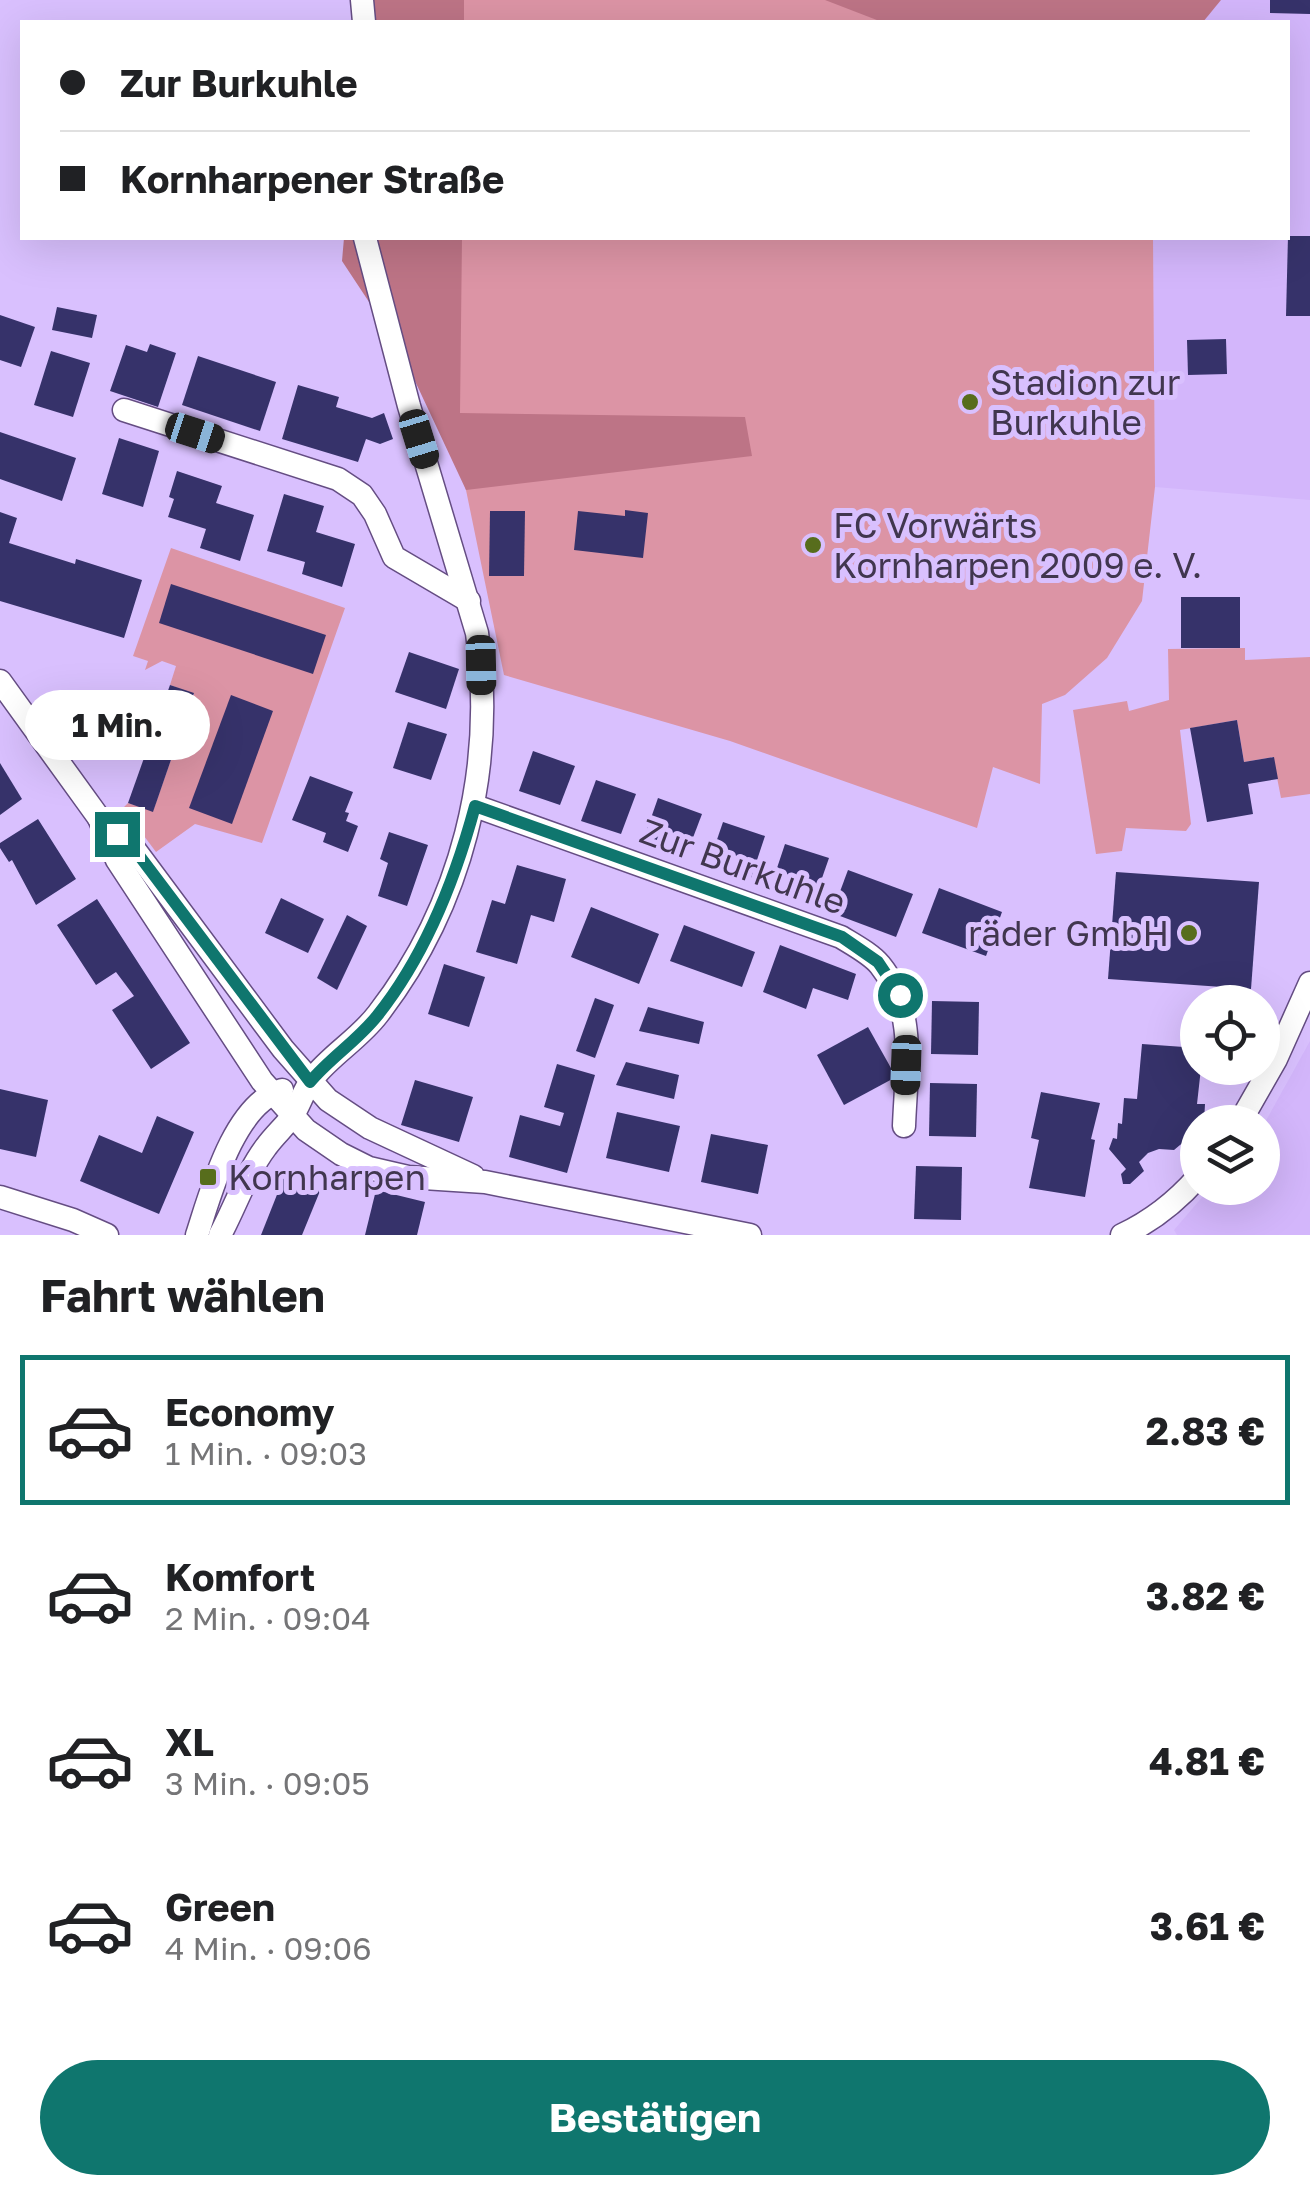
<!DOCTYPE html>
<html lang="de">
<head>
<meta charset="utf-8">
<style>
	body { margin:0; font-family:"Golos Text",sans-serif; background:#f2f2f2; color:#202124; height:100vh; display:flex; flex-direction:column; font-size:38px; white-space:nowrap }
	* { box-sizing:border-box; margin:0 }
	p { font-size:32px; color:#757577 }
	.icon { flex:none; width:55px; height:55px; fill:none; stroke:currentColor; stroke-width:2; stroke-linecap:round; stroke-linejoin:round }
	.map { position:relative; height:1235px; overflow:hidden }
	.panel { display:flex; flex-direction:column; background:#fff; flex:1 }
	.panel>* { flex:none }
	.guide { position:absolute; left:20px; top:20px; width:1270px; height:220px; border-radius:0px; box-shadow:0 10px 40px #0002; display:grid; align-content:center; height:220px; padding:0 40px; background:#fff }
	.tools { position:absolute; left:1180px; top:985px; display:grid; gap:20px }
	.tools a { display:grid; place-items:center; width:100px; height:100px; border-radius:50%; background:#fff; box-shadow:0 10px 40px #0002; font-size:50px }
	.end { position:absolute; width:45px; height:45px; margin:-22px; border:12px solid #0f766e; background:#fff; box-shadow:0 0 0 5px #fff }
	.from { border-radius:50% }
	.bubble { position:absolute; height:70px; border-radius:35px; background:#fff; box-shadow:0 10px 40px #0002; font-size:32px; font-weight:700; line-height:70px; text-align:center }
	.car { position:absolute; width:30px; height:60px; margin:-30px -15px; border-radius:12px; box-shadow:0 0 8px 2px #0007; background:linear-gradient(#222 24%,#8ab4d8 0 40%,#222 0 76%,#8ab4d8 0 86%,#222 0) }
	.guide b { display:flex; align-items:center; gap:35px; height:95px; font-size:38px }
	.guide b+b { border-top:2px solid #e0e0e0 }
	.guide i { width:25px; height:25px; background:#202124 }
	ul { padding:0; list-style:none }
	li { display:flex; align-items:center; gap:30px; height:150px; margin:0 20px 15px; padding:0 20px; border:5px solid transparent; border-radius:0px }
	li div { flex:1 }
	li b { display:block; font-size:38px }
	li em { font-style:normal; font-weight:700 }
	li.selected { border-color:#0f766e }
	li>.icon { width:90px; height:90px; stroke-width:1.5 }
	h2 { padding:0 40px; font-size:45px; line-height:120px }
	.cta { display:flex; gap:20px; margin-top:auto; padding:20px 40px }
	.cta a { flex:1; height:115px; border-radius:60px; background:#0f766e; color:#fff; font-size:40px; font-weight:700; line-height:115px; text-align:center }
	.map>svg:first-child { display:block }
</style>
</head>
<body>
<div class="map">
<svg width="1310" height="1235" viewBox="0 0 1310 1235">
	<rect width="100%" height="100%" fill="#d9c0fe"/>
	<g fill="#d3b6fb">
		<polygon points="1221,0 1310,0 1310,500 1155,487 1153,238 1288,238 1288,22 1203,22"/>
		<polygon points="1310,1041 1310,1235 1177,1235 1174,1230 1210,1188 1262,1188 1263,1126"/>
	</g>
	<g fill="#dc94a5">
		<polygon points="391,0 1017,0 1073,22 391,22"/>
		<polygon points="395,238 1153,238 1155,487 1142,601 1107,658 1065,695 1042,704 1040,784 993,767 977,828 730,741 504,675 466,490 396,271"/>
		<polygon points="171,548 345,608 262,843 195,824 156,852 123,808 128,803 153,811 194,694 170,685 176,666 162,661 145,670 148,661 133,656"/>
		<polygon points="1245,648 1245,660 1310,657 1310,794 1281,798 1273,757 1244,762 1237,720 1180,730 1191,824 1186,831 1126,828 1122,851 1096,854 1073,710 1127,701 1129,711 1169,700 1168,649"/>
	</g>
	<g fill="#bd7486">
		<polygon points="354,0 464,0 464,22 357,22"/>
		<polygon points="825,0 1221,0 1203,22 882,22"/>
		<polygon points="344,238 462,238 460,413 745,417 752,456 466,490 400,349 342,261"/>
	</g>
	<g fill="#36326a">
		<polygon points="1270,0 1310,0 1310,14 1270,13"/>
		<polygon points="1288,236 1310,236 1310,316 1286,316"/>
		<polygon points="57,307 97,315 92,338 52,330"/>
		<polygon points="0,315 35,327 21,367 0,360"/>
		<polygon points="1226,339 1227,374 1188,375 1187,340"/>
		<polygon points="150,344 176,353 158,407 110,391 126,345 147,352"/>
		<polygon points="51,351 90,363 73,417 34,405"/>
		<polygon points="198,356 276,382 260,431 182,405"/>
		<polygon points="298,385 339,397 336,407 372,418 384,413 393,439 380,444 366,439 358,462 282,439"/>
		<polygon points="0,432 76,458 62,501 0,479"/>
		<polygon points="119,438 159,451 143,507 102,494"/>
		<polygon points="177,471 222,486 216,503 254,515 240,561 200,548 206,529 168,517 174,499 169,497"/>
		<polygon points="284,494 324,506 316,532 355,544 342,587 302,574 305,562 267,551"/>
		<polygon points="625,510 648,513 643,558 574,550 578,511 625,516"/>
		<polygon points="490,511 525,511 524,576 489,576"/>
		<polygon points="0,512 17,518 9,543 75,564 76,559 142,580 124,638 0,601"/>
		<polygon points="171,584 326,635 313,674 159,623"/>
		<rect x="1181" y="597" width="59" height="51"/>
		<polygon points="409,652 459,669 446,709 395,692"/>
		<polygon points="170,685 194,693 153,812 128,803"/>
		<polygon points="231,695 273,711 232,824 189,808"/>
		<polygon points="1237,720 1244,762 1274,757 1278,779 1248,784 1253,814 1207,822 1190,728"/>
		<polygon points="408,722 447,734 431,780 393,768"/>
		<polygon points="533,751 575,766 560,805 519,791"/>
		<polygon points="0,763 22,799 0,815"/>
		<polygon points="310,776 353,792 345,812 349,813 346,821 358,826 348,852 323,842 326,833 292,820"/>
		<polygon points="596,780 636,794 621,834 581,821"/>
		<polygon points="658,798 702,814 686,856 643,841"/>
		<polygon points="38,819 76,879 36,905 12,860 9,862 0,848 0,843"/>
		<polygon points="723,822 765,836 751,878 709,863"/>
		<polygon points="389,832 428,845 407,906 378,896 388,863 380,859"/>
		<polygon points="785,844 829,858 814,901 771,886"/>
		<polygon points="517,865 566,879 554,922 531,915 517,964 476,952 492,900 505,904"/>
		<polygon points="848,870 913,894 896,937 832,913"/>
		<polygon points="1116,872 1259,882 1251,989 1108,979"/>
		<polygon points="939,888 1002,912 986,956 922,933"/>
		<polygon points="281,898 324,919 308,953 265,933"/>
		<polygon points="97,899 190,1043 151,1069 112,1010 134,996 116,972 96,985 57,925"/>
		<polygon points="591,907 659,934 639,984 571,957"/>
		<polygon points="347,915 367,926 337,990 317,978"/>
		<polygon points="684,925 755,952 742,987 670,961"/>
		<polygon points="780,945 856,974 848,1000 813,988 806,1009 763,992"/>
		<polygon points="444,964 485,977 469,1027 428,1014"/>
		<polygon points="595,998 614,1005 595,1058 576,1051"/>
		<polygon points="932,1001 979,1002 978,1055 931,1054"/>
		<polygon points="648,1007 704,1022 699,1044 639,1031"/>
		<polygon points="868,1027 896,1077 844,1105 817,1055"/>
		<polygon points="1142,1044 1198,1048 1198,1068 1201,1068 1197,1104 1205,1104 1204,1122 1198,1122 1198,1130 1174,1150 1159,1149 1148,1153 1139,1162 1144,1171 1130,1184 1123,1184 1121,1174 1126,1169 1109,1149 1113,1138 1117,1139 1118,1123 1122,1124 1124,1098 1137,1099"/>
		<polygon points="626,1062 679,1075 674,1099 616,1085"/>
		<polygon points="557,1064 595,1075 567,1173 509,1157 520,1115 560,1126 564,1113 544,1107"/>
		<polygon points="415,1080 473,1097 459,1142 401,1125"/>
		<polygon points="930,1083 977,1084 976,1137 929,1136"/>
		<polygon points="0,1089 48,1100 36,1157 0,1149"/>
		<polygon points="1041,1092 1100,1103 1091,1139 1095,1140 1085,1197 1029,1188 1039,1140 1031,1138"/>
		<polygon points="617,1112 680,1126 669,1172 606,1158"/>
		<polygon points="157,1116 194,1132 159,1214 80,1181 99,1135 142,1153"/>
		<polygon points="711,1134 768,1145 758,1194 701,1182"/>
		<polygon points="916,1166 962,1167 961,1220 914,1219"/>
		<polygon points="284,1177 320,1191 302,1235 261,1235"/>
		<polygon points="376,1190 425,1202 417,1235 365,1235"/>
	</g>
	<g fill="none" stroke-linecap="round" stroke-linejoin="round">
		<g stroke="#654d83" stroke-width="25">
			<g id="street">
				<polyline points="362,0 364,22"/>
				<polyline points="124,410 338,479 362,495 375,514 394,557 469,601"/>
				<polyline points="0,681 99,818 135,850 283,1049 328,1100 370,1128 473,1176"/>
				<path d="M475,806L841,937C854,945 871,954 880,965C917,1010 906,1071 904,1126"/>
				<polyline points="99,818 117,860 262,1081 306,1130 341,1154 369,1168 408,1177 485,1182 750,1235"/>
				<polyline points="1240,1122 1276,1059 1310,983"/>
				<polyline points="0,1197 73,1220 107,1235"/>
				<path d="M197,1235C211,1192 234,1104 282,1090"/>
				<path d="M220,1235C235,1207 247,1172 266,1147C273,1137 283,1128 291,1118C300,1106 303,1090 313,1078C332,1054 359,1039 378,1014C462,905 496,769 477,633L409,406L365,238"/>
				<path d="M1122,1235C1152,1221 1176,1202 1198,1177"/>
			</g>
		</g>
		<use href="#street" stroke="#fff" stroke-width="22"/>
	</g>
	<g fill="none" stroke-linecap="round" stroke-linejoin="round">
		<path stroke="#0f766e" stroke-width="12" d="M117,834L135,850L310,1082C330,1058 357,1041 377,1016C425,956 455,880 475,806L842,937L878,962L900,995"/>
	</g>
	<g fill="#576d1c" stroke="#d9c0fe" stroke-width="4">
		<circle cx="970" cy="402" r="10"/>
		<circle cx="813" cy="545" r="10"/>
		<circle cx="1189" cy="933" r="10"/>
		<rect x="198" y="1167" width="20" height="20" rx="5"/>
	</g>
	<g text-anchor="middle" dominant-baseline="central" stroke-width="10" stroke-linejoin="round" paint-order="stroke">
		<g font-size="35" fill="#41364f" stroke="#d9c0fe" text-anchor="start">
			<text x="990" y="382">Stadion zur<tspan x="990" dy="40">Burkuhle</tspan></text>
			<text x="833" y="525">FC Vorwärts<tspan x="833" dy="40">Kornharpen 2009 e. V.</tspan></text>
			<text x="1169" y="933" text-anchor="end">räder GmbH</text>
			<text x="228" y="1177">Kornharpen</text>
		</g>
		<g font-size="35" fill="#41364f" stroke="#d9c0fe">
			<text transform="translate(743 866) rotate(20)">Zur Burkuhle</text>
		</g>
	</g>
</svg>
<div class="tools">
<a><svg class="icon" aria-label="locate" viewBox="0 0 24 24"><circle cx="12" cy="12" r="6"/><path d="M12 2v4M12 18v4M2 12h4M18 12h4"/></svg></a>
<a><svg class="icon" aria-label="layers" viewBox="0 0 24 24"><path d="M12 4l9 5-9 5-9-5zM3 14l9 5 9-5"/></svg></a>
</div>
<i class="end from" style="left:900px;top:995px"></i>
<i class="end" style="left:117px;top:834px"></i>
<div class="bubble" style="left:25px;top:690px;width:185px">1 Min.</div>
<i class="car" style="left:195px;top:433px;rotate:108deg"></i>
<i class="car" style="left:419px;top:439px;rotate:163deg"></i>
<i class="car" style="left:481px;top:665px;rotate:179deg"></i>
<i class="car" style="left:906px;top:1065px;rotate:182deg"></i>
<div class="guide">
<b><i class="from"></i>Zur Burkuhle</b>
<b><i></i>Kornharpener Straße</b>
</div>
</div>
<section class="panel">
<h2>Fahrt wählen</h2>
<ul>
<li class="selected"><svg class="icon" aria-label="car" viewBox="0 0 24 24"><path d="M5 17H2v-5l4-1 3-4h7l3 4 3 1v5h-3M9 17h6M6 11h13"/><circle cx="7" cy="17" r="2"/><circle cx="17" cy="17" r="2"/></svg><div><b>Economy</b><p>1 Min. · 09:03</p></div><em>2.83 €</em></li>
<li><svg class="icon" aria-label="car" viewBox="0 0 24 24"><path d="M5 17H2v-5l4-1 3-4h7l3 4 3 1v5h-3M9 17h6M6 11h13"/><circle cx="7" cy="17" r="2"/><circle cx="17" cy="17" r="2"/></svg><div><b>Komfort</b><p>2 Min. · 09:04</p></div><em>3.82 €</em></li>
<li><svg class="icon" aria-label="car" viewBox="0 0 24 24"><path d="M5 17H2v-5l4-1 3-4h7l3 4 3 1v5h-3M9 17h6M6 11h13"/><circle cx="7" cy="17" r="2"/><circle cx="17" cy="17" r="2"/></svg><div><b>XL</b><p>3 Min. · 09:05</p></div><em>4.81 €</em></li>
<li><svg class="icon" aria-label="car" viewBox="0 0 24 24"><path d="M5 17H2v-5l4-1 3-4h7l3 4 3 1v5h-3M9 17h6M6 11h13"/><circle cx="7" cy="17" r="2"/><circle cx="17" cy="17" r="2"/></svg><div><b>Green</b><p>4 Min. · 09:06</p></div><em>3.61 €</em></li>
</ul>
<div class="cta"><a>Bestätigen</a></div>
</section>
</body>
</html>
